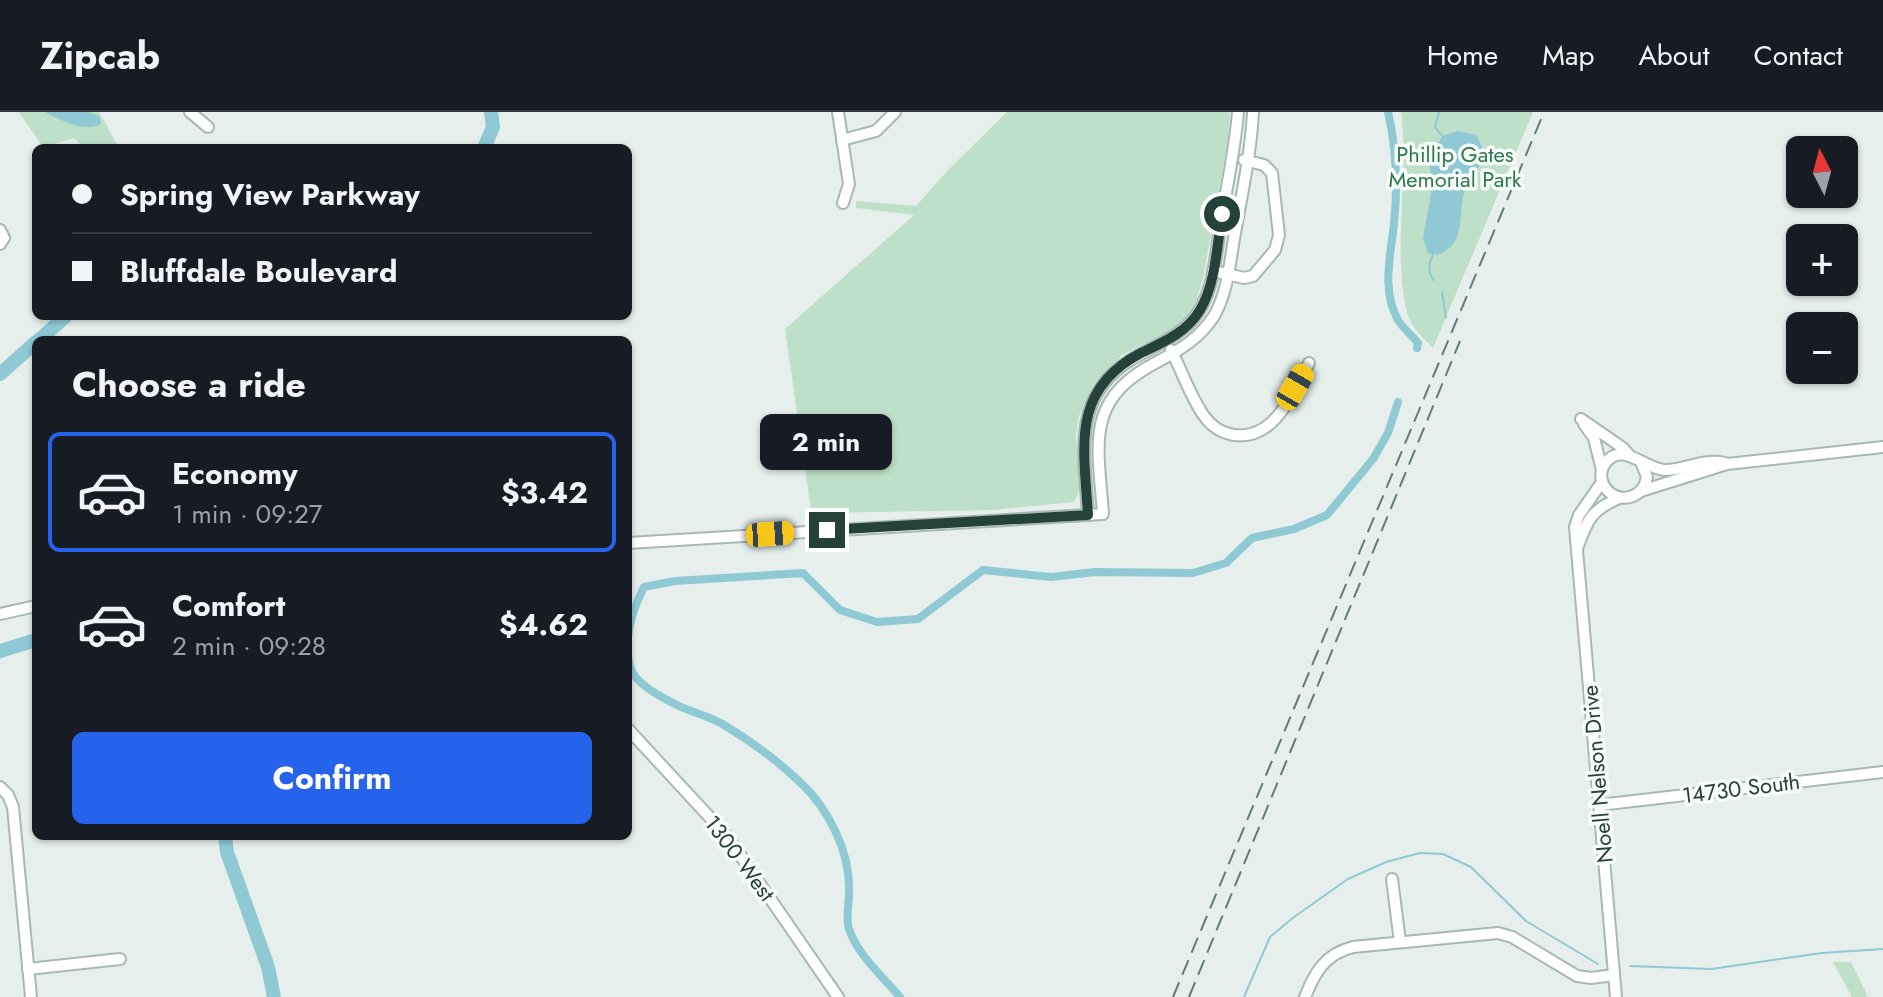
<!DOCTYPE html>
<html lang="en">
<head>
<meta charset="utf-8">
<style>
	body { margin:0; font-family:Jost,sans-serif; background:#242831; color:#f1f3f6; height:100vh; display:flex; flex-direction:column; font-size:30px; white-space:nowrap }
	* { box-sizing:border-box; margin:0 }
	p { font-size:26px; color:#9ea1a6 }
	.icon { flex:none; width:44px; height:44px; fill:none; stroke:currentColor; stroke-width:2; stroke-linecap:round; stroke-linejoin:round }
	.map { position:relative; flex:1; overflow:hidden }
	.side { position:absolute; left:32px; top:224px; width:600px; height:504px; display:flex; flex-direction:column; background:#171b24; border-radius:12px; box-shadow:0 2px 6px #0004 }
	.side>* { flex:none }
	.hud { position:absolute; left:32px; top:32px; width:600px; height:176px; border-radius:12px; box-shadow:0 2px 6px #0004; display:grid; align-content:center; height:176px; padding:0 40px; background:#171b24 }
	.needle { width:52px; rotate:354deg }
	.buttons { position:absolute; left:1786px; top:24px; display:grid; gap:16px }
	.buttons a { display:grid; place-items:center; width:72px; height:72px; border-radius:12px; background:#171b24; box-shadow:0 2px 6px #0004; font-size:40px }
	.end { position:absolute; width:36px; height:36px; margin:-18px; border:10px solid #24423a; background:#fff; box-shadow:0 0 0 4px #fff }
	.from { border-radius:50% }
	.bubble { position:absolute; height:56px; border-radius:12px; background:#171b24; box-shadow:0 2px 6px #0004; font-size:26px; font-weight:700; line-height:56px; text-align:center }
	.car { position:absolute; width:24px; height:48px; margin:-24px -12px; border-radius:10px; box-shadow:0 0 6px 2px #0007; background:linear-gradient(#f5c518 24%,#345 0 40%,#f5c518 0 76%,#345 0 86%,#f5c518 0) }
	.hud b { display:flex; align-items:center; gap:28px; height:76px; font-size:30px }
	.hud b+b { border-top:2px solid #363941 }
	.hud i { width:20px; height:20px; background:#f1f3f6 }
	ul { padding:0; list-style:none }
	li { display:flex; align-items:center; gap:24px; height:120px; margin:0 16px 12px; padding:0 24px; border:4px solid transparent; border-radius:12px }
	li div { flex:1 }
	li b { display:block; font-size:30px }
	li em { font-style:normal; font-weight:700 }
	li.selected { border-color:#2563eb }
	li>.icon { width:72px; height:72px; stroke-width:1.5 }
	h2 { padding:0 40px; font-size:36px; line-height:96px }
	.action { display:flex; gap:16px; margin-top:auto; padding:16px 40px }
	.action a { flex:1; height:92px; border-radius:12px; background:#2563eb; color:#fff; font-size:32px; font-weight:700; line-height:92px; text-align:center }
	header { display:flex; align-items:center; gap:48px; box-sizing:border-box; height:112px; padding:0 40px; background:#171b24; border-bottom:2px solid #363941 }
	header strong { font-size:38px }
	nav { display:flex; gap:44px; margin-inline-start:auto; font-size:28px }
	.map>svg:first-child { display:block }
</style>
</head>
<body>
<header>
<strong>Zipcab</strong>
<nav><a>Home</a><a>Map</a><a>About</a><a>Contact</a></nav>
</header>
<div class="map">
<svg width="1883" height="885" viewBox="0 0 1883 885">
	<rect width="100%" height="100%" fill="#e6efeb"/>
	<g fill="#bfe0c8">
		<polygon points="19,0 99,0 119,36 84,36 74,26 43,35"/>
		<polygon points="1007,0 1230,0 1228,27 1203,167 1195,193 1177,216 1122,243 1093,272 1079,304 1076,322 1079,380 1074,390 993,398 821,401 820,410 813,413 785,217 914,103 856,96 856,89 916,94 949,57"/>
		<path d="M1401,0H1533L1433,236C1422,225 1409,213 1406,197C1393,135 1409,64 1401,0Z"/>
		<polygon points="1833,850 1851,850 1868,885 1852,885"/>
	</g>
	<g fill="#8ec9d4">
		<path d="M45,0H88L99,4L101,12C81,21 62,8 45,0Z"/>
		<path d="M1458,19L1476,23C1480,30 1485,38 1483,46C1481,56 1471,63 1467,73C1455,98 1470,130 1438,143L1428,141L1423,126L1431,82L1430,47L1442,24Z"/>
	</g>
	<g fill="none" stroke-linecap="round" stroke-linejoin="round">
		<g stroke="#8ec9d4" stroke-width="2">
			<polyline points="1439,0 1435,15 1442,24"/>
			<path d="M1433,142C1429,152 1427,160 1434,168"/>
			<polyline points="1442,180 1446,206"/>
			<polyline points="1630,854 1711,857 1822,841 1883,837"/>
			<polyline points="1244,885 1270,825 1294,805 1348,767 1386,750 1420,741 1443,742 1471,755 1526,809 1598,852"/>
		</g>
		<g stroke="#8ec9d4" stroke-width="8">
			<path d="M1388,0C1396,34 1398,76 1394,111C1391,142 1381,178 1398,208C1403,216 1412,224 1418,231L1417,236"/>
			<path d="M900,885C883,865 857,842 849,817C845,806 850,788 849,775C849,738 828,697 802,672C779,650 751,629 724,613C708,603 689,600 673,591C660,584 636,572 631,557C622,530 632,499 644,475L675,469L803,461L840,498L877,510L918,507L983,458L1051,465L1095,460L1193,461L1226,451L1252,426L1294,417L1327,403L1373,347L1388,321L1398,290"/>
		</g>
		<g stroke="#8ec9d4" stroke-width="14">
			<polyline points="484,36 493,15 491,0"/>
			<polyline points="39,228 66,204"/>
			<polyline points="0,262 36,230"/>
			<polyline points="0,539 36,528"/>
			<polyline points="225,724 227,740 268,855 274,885"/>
		</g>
		<g stroke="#a8b8b2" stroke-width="14">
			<g id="minor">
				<polyline points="190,0 208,15"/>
				<polyline points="838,0 849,72 843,91"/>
				<polyline points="842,28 876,19 895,0"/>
				<polyline points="0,118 4,126 0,132"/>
				<polyline points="1213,159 1244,166 1253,164 1275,138 1279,123 1272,61 1264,53 1244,48"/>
				<path d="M1171,238C1182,259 1190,284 1204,304C1211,314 1222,321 1234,323C1276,328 1292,281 1309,251"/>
				<polyline points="1581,307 1623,336 1629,343"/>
				<polyline points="1584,312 1594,326 1602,358"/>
				<path d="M1641,350L1647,365C1645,374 1642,380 1633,384C1611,393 1590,366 1608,348C1624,331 1647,358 1665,358C1686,358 1703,346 1725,351"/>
				<polyline points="1602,370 1579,403 1575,415 1616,885"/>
				<polyline points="1641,379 1727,352 1883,335"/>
				<path d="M1088,403C1084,337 1070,278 1141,242C1163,230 1186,220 1199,199C1215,173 1216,138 1221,109C1227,73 1235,37 1238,0"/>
				<path d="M628,431L1103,402C1098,331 1084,288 1157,250C1180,238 1200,226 1214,204C1228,180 1230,148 1235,121C1242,81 1251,41 1253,0"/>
				<path d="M1578,434C1588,406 1592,398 1619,386"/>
				<polyline points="0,502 36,494"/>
				<polyline points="628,617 727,724 838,885"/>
				<polyline points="0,675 8,683 13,695 31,885"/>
				<polyline points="1599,693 1883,660"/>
				<polyline points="1392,767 1400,830"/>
				<polyline points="28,857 120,847"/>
				<path d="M1305,885C1315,860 1325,842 1353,835L1498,821L1512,825L1577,864L1591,866L1614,863"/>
			</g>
		</g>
		<use href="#minor" stroke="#fff" stroke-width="10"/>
		<g stroke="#5f7d75" stroke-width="2" stroke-dasharray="16 8" stroke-linecap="butt">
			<polyline points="1173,885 1544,0"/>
			<polyline points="1189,885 1460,229"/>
		</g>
	</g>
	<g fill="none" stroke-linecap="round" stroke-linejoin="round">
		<path stroke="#24423a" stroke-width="10" d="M827,418L1088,403C1084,336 1070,278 1141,241C1164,230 1187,220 1200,198C1216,171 1217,132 1222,102"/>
	</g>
	<g text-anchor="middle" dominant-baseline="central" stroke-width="7" stroke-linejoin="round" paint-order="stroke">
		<g font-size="22" fill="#2d7a4b" stroke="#f7fbf9">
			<text x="1455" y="42">Phillip Gates<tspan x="1455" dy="25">Memorial Park</tspan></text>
		</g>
		<g font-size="22" fill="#24423a" stroke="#f7fbf9">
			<text transform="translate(1597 662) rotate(-95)">Noell Nelson Drive</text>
			<text transform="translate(1741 676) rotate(-7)">14730 South</text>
			<text transform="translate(740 746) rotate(53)">1300 West</text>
		</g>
	</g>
</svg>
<div class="buttons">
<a><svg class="needle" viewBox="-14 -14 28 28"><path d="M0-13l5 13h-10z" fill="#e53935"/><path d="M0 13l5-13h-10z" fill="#9ea1a6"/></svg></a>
<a>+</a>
<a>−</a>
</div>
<i class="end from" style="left:1222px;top:102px"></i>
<i class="end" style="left:827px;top:418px"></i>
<div class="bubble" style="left:760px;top:302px;width:132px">2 min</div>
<i class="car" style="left:1295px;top:275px;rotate:30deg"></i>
<i class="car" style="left:770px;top:422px;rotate:86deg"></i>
<div class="hud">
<b><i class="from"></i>Spring View Parkway</b>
<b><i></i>Bluffdale Boulevard</b>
</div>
<section class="side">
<h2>Choose a ride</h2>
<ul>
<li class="selected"><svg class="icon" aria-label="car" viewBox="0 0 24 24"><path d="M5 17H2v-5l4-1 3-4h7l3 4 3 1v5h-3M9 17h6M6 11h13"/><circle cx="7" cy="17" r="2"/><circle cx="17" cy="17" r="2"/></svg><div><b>Economy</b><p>1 min · 09:27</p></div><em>$3.42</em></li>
<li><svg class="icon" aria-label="car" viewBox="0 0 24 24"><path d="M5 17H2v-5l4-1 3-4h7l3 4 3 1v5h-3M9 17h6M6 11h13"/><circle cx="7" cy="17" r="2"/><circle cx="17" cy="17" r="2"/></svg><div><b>Comfort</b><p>2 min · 09:28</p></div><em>$4.62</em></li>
</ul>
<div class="action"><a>Confirm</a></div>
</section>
</div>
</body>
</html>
